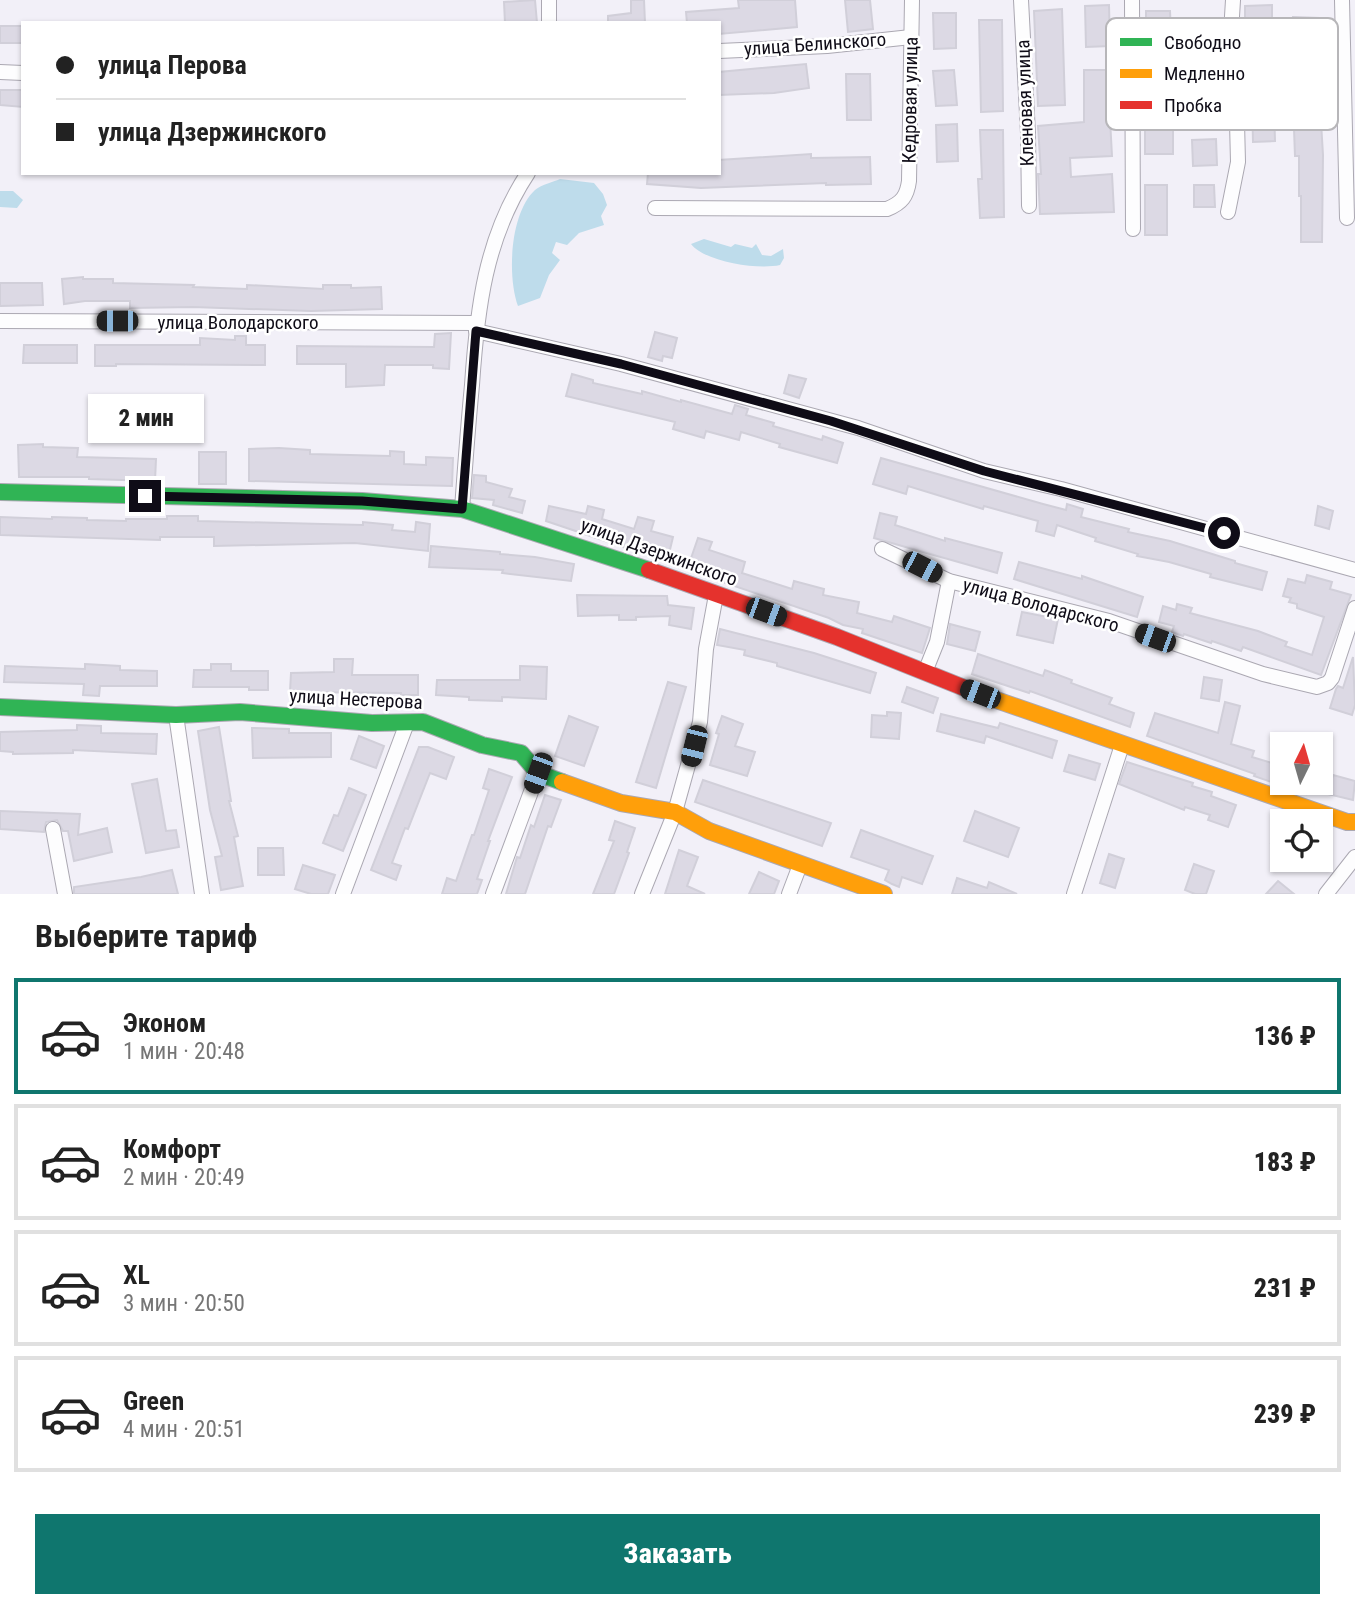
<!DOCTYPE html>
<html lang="ru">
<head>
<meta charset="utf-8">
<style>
	body { margin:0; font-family:"Roboto Condensed",sans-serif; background:#f2f2f2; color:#222; height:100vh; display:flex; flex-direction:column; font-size:26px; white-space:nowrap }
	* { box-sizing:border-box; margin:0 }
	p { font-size:23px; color:#767676 }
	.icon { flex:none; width:38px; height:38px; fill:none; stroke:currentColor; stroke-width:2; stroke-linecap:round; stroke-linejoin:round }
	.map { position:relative; height:894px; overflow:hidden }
	.drawer { display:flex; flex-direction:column; background:#fff; flex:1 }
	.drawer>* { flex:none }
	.guide { position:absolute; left:21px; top:21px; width:700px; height:154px; border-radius:0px; box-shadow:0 2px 5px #0004; display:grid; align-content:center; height:154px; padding:0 35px; background:#fff }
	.needle { width:46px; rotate:5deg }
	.controls { position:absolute; left:1270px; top:732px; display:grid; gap:14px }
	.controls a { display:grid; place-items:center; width:63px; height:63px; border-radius:0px; background:#fff; box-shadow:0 2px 5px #0004; font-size:35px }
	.end { position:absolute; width:32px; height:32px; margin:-16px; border:9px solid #0f0c17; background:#fff; box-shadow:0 0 0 4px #fff }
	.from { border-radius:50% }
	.bubble { position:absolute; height:49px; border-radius:0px; background:#fff; box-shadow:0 2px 5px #0004; font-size:23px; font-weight:800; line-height:49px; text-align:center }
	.car { position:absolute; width:21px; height:42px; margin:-21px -10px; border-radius:9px; box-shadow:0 0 5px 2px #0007; background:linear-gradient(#222 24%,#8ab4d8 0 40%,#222 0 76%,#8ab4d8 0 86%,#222 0) }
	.guide b { display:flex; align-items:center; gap:24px; height:66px; font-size:26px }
	.guide b+b { border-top:2px solid #e0e0e0 }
	.guide i { width:18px; height:18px; background:#222 }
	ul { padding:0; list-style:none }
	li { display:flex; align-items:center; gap:21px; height:116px; margin:0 14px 10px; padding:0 21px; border:4px solid #e0e0e0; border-radius:0px }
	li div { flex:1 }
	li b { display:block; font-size:26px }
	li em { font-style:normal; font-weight:800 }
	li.current { border-color:#0f766e }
	li>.icon { width:63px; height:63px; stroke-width:1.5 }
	h2 { padding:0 35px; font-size:32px; line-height:84px }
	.cta { display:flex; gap:14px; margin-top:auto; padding:14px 35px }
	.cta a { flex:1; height:80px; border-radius:0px; background:#0f766e; color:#fff; font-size:28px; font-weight:800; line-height:80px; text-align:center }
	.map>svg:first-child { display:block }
</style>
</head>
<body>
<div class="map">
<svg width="1355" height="894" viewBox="0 0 1355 894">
	<rect width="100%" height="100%" fill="#f2f0f8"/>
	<g fill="#bedceb">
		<path d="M560,179L594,183L603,194L607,205L601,216L604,225L579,233L567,245L556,242L552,253L560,260L549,275L540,298L518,306C507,276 510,213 535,190C541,185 553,182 560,179Z"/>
		<polygon points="0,191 13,191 23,200 17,208 0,207"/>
		<path d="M704,239L731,247L735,244L752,248L756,244L762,255L771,256L783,249L784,258L780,265C758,270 705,262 691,244Z"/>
	</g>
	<g fill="#dcd9e4" stroke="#d1cfd9" stroke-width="2">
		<polygon points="535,0 537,23 505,23 504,2"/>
		<polygon points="631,0 644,0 645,23 608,23 608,16 631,13"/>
		<polygon points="738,0 795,0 797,27 719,34 719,23 687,23 686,12 739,8"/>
		<polygon points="845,0 870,0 873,29 848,32"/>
		<polygon points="1109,5 1110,46 1086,47 1085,6"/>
		<polygon points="1272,5 1272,41 1245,41 1245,6"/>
		<polygon points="1062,9 1065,105 1038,106 1034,11"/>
		<polygon points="1146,11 1170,11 1172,54 1215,52 1217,96 1146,95"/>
		<polygon points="933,13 956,13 956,48 934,49"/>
		<polygon points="1293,17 1319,18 1319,47 1293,46"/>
		<polygon points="979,20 1002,20 1003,111 981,112"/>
		<rect x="0" y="26" width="23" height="17"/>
		<polygon points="806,64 809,88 774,93 719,95 719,72"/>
		<polygon points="954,70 957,105 936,106 933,71"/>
		<polygon points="1084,70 1106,70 1107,119 1110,119 1112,156 1070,158 1071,177 1112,174 1114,212 1040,214 1038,174 1041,174 1038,126 1084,122"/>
		<polygon points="1273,71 1275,141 1253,142 1252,98 1250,98 1248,72"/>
		<polygon points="1318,73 1323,155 1322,242 1301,242 1301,196 1299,196 1299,156 1295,156 1292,74"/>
		<polygon points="846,74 870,74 871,120 847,120"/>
		<polygon points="0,90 23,90 23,107 0,105"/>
		<rect x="1145" y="116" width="28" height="38"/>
		<polygon points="957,124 958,161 937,162 936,125"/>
		<polygon points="980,130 1003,130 1004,217 980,218 978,179 982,179"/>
		<polygon points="1216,139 1217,165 1193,166 1192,140"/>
		<polygon points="811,154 811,158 870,157 871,184 826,185 826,183 701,188 647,184 648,173 719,173 719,160"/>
		<rect x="1145" y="185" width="22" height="50"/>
		<polygon points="1194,185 1214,185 1215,207 1194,207"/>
		<polygon points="83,277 83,279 113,279 113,283 194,285 193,287 247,289 247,285 323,289 323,285 351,285 351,288 381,287 382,309 311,311 193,307 130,308 130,301 85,301 64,304 62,279"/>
		<polygon points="0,283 42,283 43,305 0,306"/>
		<polygon points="655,332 677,338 672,358 663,356 662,361 648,357"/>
		<polygon points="451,333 449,369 433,368 433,365 385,365 384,385 346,387 346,364 297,364 297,346 434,347 435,334"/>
		<polygon points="235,336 246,336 246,345 265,345 265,365 116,364 116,366 95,366 95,345 200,345 200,338 235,340"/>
		<polygon points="24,345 77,345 77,363 23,363"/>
		<polygon points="572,374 593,380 593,383 642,394 642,391 681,402 681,400 732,414 735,405 748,409 746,415 774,423 773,426 822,440 823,436 843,443 837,463 779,447 780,444 741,432 739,440 706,431 704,438 673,429 675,422 566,396"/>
		<polygon points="789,375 806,379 799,398 784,393"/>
		<polygon points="43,444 43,447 78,448 77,457 156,459 155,481 89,479 89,477 19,477 18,445"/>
		<polygon points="279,448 310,450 310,454 390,456 390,451 404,452 404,464 426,465 426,457 453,458 452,486 249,481 249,449"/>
		<rect x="199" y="452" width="27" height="32"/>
		<polygon points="881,458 1043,504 1066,510 1067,504 1083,509 1081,517 1129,529 1128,532 1170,541 1235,561 1235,563 1267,572 1262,590 1210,577 1211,574 1169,562 1137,556 1138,554 1095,541 1096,538 1057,525 1054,536 1036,531 1038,521 984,506 983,509 908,486 906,494 873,484"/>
		<polygon points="474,475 486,476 486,482 512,489 509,497 525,501 522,513 493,505 494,500 472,498"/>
		<polygon points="549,506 586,514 588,506 604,510 602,519 634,529 638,517 654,521 651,531 673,537 668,558 644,552 644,554 546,521"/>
		<polygon points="1318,506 1333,511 1329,529 1315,525"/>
		<polygon points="880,513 897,517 895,525 945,541 945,538 1002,553 997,573 874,538"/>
		<polygon points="167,516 198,516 198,521 363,525 363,522 393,525 392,530 415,532 416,522 430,524 428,551 355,543 214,546 214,537 160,537 160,540 0,535 0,517 52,519 52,517 87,518 87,520 126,521 126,519 167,519"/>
		<polygon points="698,538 712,542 709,550 745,562 742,573 792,589 794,581 824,589 823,595 859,602 857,613 892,622 894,616 930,628 922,653 862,633 863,629 843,625 829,618 708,577 710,570 689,564"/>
		<polygon points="431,546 500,552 500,554 535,557 574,564 571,581 502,573 503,570 429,567"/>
		<polygon points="1019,562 1082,579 1082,576 1143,597 1137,617 1014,579"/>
		<polygon points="1307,575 1332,582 1330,589 1351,595 1321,675 1243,647 1241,651 1212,641 1211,643 1184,634 1183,636 1172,632 1174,626 1159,622 1163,606 1176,610 1177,604 1192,608 1190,613 1258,631 1287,642 1285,646 1312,655 1324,617 1297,608 1297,604 1289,602 1291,598 1283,596 1288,579 1305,583"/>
		<polygon points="577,595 667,596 668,605 694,608 691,629 669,625 670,616 636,617 636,620 619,620 619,615 578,616"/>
		<polygon points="1022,612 1058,619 1053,643 1017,635"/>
		<polygon points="950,624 980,632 975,651 947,644"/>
		<polygon points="720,629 814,653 876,673 870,693 777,666 777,663 744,655 745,650 717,645"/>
		<polygon points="978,654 1043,676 1045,670 1072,680 1071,683 1112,698 1109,704 1134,713 1130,727 1030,691 1029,693 972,674"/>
		<polygon points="1353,657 1355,705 1352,715 1330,708 1336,689 1338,686 1343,688"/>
		<polygon points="334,659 353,659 352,675 418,675 418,695 401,695 401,693 290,692 291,673 334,672"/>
		<polygon points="85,664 120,666 120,670 157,671 157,686 100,686 99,696 83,695 84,684 4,682 5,666 85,669"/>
		<polygon points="211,664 231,664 231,671 268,671 268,690 249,690 249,687 193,687 194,670 211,670"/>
		<polygon points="520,666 547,667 546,699 502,697 502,701 469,700 469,697 436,695 437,680 520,680"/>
		<polygon points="1204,677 1222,680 1219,701 1201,698"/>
		<polygon points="668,682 686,687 656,788 636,782"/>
		<polygon points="907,687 938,698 933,713 902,702"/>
		<polygon points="1225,702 1240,706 1231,744 1254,751 1252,757 1279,765 1273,782 1309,782 1306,794 1254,776 1255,774 1147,736 1155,713 1218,733"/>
		<polygon points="887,712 901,713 899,739 871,737 872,715 887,716"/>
		<polygon points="941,714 998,728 1000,723 1057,741 1052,758 986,736 984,743 937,731"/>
		<polygon points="569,716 598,727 584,766 555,756"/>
		<polygon points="722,716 743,724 735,746 755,752 747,776 710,765 719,734 716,733"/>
		<polygon points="77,725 101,726 101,733 157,734 156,754 73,750 73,753 13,754 13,752 0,751 0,732 77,730"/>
		<polygon points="219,727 231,801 229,801 238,836 234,837 243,886 221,890 215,857 222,856 210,810 198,731"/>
		<polygon points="252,728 289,729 289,733 331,733 331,757 253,758"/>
		<polygon points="359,736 384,746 376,768 351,759"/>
		<polygon points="419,747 428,747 454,757 446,779 430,773 408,829 405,828 392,863 401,866 396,880 371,870"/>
		<polygon points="1069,755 1100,764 1095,780 1064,771"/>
		<polygon points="1127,762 1193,783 1192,786 1212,792 1211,796 1236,805 1228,827 1208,820 1210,815 1185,807 1184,810 1119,784"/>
		<polygon points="489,769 512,777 488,841 490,841 477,879 482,880 477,894 442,894 447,878 456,881 472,835 474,835 489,790 483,788"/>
		<polygon points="1333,775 1355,781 1353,800 1328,794"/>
		<polygon points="157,779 166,831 176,830 179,847 146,853 132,784"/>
		<polygon points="703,780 831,823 822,846 695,802"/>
		<polygon points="349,788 366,795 343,851 323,843 334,815 338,816"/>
		<polygon points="545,795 561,800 551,827 548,826 525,894 506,894 517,857 520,858 531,825 534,827"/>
		<polygon points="0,811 80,814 78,835 107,828 112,852 74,861 68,831 63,831 57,820 46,822 44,832 0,829"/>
		<polygon points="975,811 1019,828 1008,857 964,841"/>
		<polygon points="1279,812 1283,814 1283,846 1271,843"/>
		<polygon points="615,821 635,828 627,852 629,853 614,894 593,894 614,841 609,840"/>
		<polygon points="861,830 933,856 922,884 902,877 899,887 892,884 885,880 889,870 851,857"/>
		<polygon points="258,848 283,848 284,875 258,875"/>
		<polygon points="679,850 698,857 687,886 705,894 665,894"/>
		<polygon points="1109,854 1124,859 1115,888 1100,883"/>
		<polygon points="1194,864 1214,871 1206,894 1195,894 1185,890"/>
		<polygon points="303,865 335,875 328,894 311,894 295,889"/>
		<polygon points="172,870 178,894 74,894 74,887 141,877"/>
		<polygon points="759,872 779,881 774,894 749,894"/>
		<polygon points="957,878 987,888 989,882 1017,894 952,894"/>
		<polygon points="1278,881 1294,894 1266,894"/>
	</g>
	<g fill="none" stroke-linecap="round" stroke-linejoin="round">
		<g stroke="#aba8b2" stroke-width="16">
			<g id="street">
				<polyline points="549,0 549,23"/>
				<polyline points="1021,0 1028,133 1029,206"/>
				<polyline points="1132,0 1133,229"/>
				<polyline points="1342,0 1347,218"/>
				<polyline points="719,51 827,46 911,37"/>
				<polyline points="0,72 23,73"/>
				<path d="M655,208L887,209C902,203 907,196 909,181L912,0"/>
				<polyline points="1228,212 1238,162 1236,82 1230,49 1233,0"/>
				<polyline points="0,321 476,323"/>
				<polyline points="476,331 621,364 858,428 984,471 1061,489 1355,570"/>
				<path d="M462,509C465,467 468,426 472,385C477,310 485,238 528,173"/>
				<polyline points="882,549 949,581 1109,621 1263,674 1317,687 1328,683 1332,678 1355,608"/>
				<polyline points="925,672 937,642 949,581"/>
				<polyline points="176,715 202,894"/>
				<polyline points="53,829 65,894"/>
				<polyline points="343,894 407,723"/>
				<polyline points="493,894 538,773"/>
				<polyline points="642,894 675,812 700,722 706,649 716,595"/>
				<polyline points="789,894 800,865"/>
				<polyline points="1074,894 1122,745"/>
				<polyline points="1326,894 1355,857"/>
			</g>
		</g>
		<g stroke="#aba8b2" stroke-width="18">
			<g id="fast">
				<polyline points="0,492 362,501 462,509 649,570"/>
				<polyline points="0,707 176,715 240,712 372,723 423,722 482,745 521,753 538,773 562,782"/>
			</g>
		</g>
		<g stroke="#aba8b2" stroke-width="18">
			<g id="slow">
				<polyline points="982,695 1347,822 1355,822"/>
				<polyline points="562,782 621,803 675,812 709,831 884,894"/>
			</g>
		</g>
		<g stroke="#aba8b2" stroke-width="18">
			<polyline id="jam" points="649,570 837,637 982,695"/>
		</g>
		<use href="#street" stroke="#fdfdfe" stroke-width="14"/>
		<use href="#fast" stroke="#30b455" stroke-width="16"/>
		<use href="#slow" stroke="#ff9f0a" stroke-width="16"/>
		<use href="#jam" stroke="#e5322d" stroke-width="16"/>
	</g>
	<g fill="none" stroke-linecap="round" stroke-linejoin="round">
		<polyline stroke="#0f0c17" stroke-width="9" points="145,496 362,501 462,509 476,331 621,364 831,421 984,471 1224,533"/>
	</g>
	<g text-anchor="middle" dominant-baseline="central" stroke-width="5" stroke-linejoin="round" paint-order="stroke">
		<g font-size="19" fill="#0f0c17" stroke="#fff">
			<text transform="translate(815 44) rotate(-4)">улица Белинского</text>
			<text transform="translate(910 100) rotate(-89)">Кедровая улица</text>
			<text transform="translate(1025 103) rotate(-92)">Кленовая улица</text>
			<text x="238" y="322">улица Володарского</text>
			<text transform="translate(659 552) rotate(20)">улица Дзержинского</text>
			<text transform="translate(1041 605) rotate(15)">улица Володарского</text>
			<text transform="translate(356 699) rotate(3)">улица Нестерова</text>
		</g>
	</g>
	<rect x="1106" y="18" width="232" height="112" rx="10" fill="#fff" stroke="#b7b6b9" stroke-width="2"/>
	<rect x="1120" y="38" width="32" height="8" fill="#30b455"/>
	<rect x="1120" y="69" width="32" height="9" fill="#ff9f0a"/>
	<rect x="1120" y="101" width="32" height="8" fill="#e5322d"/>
	<g font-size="19" fill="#0f0c17">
		<text x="1164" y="49">Свободно</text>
		<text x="1164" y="80">Медленно</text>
		<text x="1164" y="112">Пробка</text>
	</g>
</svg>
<div class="controls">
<a><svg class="needle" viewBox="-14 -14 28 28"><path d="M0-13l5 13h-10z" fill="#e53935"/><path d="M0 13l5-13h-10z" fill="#767676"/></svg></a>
<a><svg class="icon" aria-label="locate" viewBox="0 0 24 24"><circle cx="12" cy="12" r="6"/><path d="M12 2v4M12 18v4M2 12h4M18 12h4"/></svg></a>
</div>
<i class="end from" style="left:1224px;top:533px"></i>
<i class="end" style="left:145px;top:496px"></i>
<div class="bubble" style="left:88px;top:394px;width:116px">2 мин</div>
<i class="car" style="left:117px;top:321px;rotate:270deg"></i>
<i class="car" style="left:922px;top:567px;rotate:117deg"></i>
<i class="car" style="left:766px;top:612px;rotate:110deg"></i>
<i class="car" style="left:1155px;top:638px;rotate:290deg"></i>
<i class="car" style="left:980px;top:694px;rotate:291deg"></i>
<i class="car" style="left:694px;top:746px;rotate:194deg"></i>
<i class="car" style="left:538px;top:773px;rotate:200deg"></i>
<div class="guide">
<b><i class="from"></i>улица Перова</b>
<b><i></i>улица Дзержинского</b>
</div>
</div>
<section class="drawer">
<h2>Выберите тариф</h2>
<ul>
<li class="current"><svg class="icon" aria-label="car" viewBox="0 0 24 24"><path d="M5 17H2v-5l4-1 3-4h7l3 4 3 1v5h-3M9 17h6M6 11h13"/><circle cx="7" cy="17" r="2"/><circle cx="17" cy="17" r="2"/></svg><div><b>Эконом</b><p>1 мин · 20:48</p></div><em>136 ₽</em></li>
<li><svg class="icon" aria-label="car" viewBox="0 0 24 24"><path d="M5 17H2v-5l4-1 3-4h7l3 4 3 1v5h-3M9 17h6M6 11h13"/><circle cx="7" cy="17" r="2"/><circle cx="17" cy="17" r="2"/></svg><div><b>Комфорт</b><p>2 мин · 20:49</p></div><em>183 ₽</em></li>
<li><svg class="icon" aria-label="car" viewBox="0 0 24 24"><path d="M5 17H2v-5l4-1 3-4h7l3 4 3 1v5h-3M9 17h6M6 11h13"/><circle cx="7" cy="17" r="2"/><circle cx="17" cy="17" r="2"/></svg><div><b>XL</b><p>3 мин · 20:50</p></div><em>231 ₽</em></li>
<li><svg class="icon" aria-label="car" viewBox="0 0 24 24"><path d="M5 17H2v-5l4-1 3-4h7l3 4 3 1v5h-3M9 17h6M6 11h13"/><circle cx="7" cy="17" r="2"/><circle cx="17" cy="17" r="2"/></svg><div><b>Green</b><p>4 мин · 20:51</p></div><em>239 ₽</em></li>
</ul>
<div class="cta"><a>Заказать</a></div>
</section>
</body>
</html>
